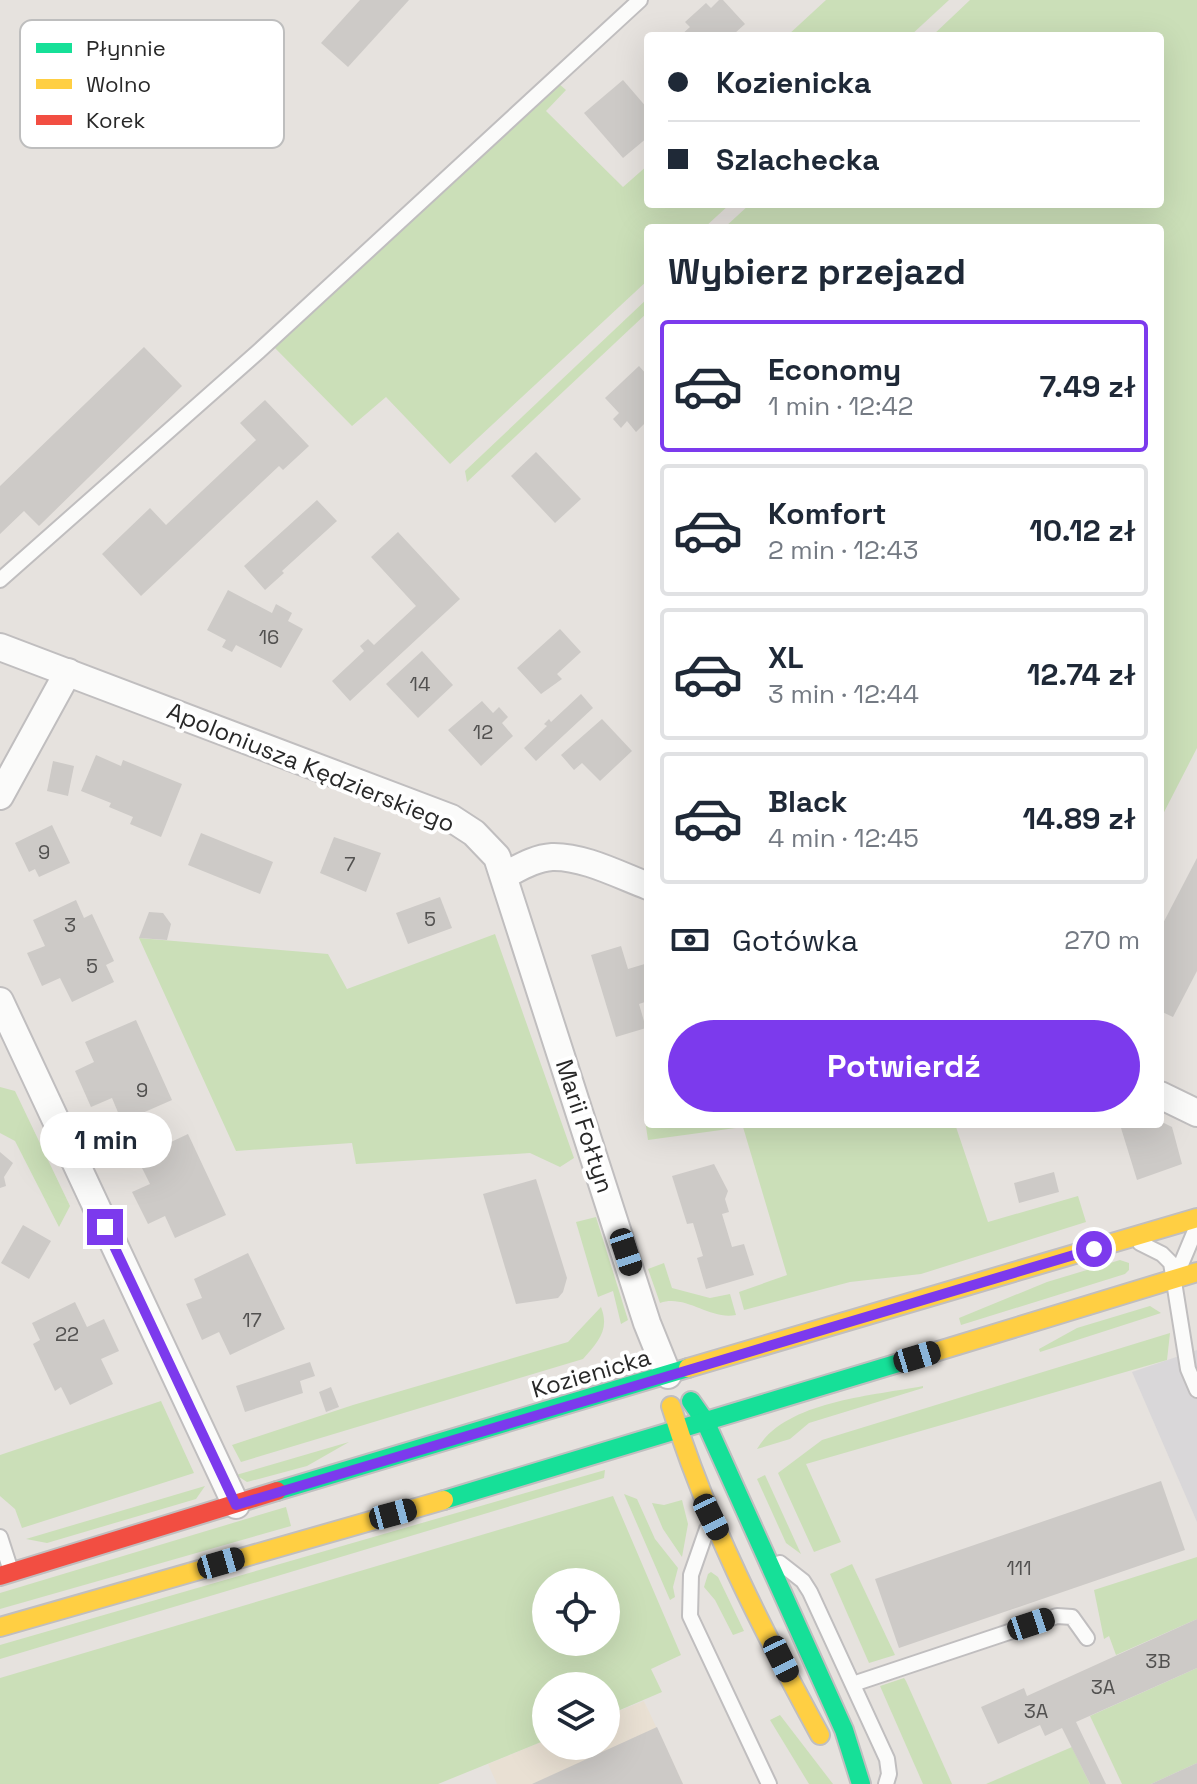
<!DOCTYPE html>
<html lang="pl">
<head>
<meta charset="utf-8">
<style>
	body { margin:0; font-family:"Space Grotesk",sans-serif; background:#f2f2f3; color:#1f2937; height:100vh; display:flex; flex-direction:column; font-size:30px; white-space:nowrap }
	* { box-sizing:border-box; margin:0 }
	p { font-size:26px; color:#747a83 }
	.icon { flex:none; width:44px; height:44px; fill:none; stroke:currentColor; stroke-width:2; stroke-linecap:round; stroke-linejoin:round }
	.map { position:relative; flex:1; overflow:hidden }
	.sheet { position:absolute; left:644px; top:224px; width:520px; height:904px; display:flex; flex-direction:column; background:#fff; border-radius:8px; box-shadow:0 8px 32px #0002 }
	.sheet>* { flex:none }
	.banner { position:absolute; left:644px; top:32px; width:520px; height:176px; border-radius:8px; box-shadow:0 8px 32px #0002; display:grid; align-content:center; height:176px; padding:0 24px; background:#fff }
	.fabs { position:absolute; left:532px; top:1568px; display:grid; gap:16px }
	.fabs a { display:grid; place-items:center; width:88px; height:88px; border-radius:50%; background:#fff; box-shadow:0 8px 32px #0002; font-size:40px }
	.end { position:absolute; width:36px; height:36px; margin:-18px; border:10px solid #7c3aed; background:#fff; box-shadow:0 0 0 4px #fff }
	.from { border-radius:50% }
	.bubble { position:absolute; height:56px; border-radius:28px; background:#fff; box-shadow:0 8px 32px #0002; font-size:26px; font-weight:600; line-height:56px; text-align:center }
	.car { position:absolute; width:24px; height:48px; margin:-24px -12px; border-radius:10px; box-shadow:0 0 6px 2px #0007; background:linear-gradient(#222 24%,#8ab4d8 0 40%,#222 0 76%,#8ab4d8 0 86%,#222 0) }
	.banner b { display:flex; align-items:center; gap:28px; height:76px; font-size:30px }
	.banner b+b { border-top:2px solid #e0e1e3 }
	.banner i { width:20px; height:20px; background:#1f2937 }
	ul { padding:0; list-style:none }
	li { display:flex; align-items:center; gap:24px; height:132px; margin:0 16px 12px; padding:0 8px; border:4px solid #e0e1e3; border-radius:8px }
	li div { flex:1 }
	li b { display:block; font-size:30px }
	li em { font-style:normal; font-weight:600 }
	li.current { border-color:#7c3aed }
	li>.icon { width:72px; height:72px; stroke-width:1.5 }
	h2 { padding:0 24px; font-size:36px; line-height:96px }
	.pay { display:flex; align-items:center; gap:20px; height:88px; padding:0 24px; font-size:30px }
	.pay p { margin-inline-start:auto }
	.primary-button { display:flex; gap:16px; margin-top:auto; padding:16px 24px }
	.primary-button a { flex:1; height:92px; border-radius:48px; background:#7c3aed; color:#fff; font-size:32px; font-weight:600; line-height:92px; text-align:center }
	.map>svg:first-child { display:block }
</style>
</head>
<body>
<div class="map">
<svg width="1197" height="1784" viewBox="0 0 1197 1784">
	<rect width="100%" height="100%" fill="#e6e2de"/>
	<polygon fill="#d9d7d9" points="1197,1350 1197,1522 1132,1372"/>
	<polygon fill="#e9e0d3" points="644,1701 683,1784 497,1784 488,1764 546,1740 546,1746 606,1746 606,1716"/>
	<g fill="#cbdfb8" fill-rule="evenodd">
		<polygon points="826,0 949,0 910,36 787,36"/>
		<polygon points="970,0 1197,0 1197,748 1160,820 1160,228 724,228 750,204 1160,204 1160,36 932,36"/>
		<polygon points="558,83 566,90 546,111 623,187 648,165 648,204 730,204 704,228 648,228 648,280 450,464 386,397 352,426 273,346"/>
		<polygon points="648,298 648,312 467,482 465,471"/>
		<polygon points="495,934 574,1158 560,1167 530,1153 356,1164 352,1143 236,1151 139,938 328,954 347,989"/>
		<polygon points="0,1087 15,1091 70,1206 59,1227 15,1141 0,1133"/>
		<polygon points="644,1113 648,1113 648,1124 955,1124 988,1222 1078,1196 1086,1222 921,1274 850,1282 744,1310 739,1292 787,1275 743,1127 648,1140"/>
		<polygon points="596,1217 628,1320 621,1324 613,1291 598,1297 576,1222"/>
		<polygon points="1120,1260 1129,1263 1129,1270 1125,1274 961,1325 959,1318 1047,1282"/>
		<path d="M664,1263L672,1288L710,1298L730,1294L736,1315C709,1320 686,1294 660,1303L648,1269Z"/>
		<polygon points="1150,1306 1161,1313 1040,1352 1039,1349 1077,1328"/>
		<path d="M601,1307C610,1330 598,1342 583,1359L241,1462L232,1445L353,1405L568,1342Z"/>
		<polygon points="1170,1333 1167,1360 806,1464 841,1542 814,1552 778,1473 822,1440"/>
		<path d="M923,1386V1388L809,1423L790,1439L757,1449C785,1401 872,1396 923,1386Z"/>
		<polygon points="161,1401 194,1473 22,1528 15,1509 0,1496 0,1455"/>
		<polygon points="349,1442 307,1466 247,1482 236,1475"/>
		<polygon points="605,1470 604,1478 0,1659 0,1645"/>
		<polygon points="765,1475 801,1554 786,1543 757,1479"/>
		<polygon points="205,1486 196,1499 47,1543 26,1539"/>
		<polygon points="624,1494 637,1499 655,1539 678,1568 673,1587 675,1597 670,1600"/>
		<path d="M613,1496L681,1655L651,1669L662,1692L606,1716V1686H546V1740L438,1784H0V1678ZM546,1582H606V1642H546Z"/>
		<polygon points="682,1500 688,1524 682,1557 663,1529 652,1503 664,1505"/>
		<polygon points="286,1507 291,1526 0,1609 0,1593"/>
		<polygon points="1197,1557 1197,1619 1116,1655 1109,1636 1104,1639 1094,1590"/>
		<polygon points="852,1564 895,1655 869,1663 830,1574"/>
		<polygon points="711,1572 718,1577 744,1631 733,1635 715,1600 704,1587 708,1574"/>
		<polygon points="1197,1668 1197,1763 1151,1784 1122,1784 1090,1716"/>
		<polygon points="904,1678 906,1681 952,1784 923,1784 880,1686"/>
		<polygon points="780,1715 833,1784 809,1784 770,1720"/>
		<polygon points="1072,1747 1090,1784 986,1784"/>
	</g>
	<g fill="#cdcac7">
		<polygon points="360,0 409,0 348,67 321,43"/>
		<polygon points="719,0 723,0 745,24 735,33 737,36 680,36 690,27 685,22 706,3 711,8"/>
		<polygon points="623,80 648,109 648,137 623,158 584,113"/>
		<polygon points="144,347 182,386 39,526 24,511 0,534 0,486"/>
		<polygon points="639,366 648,376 648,420 636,432 627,421 621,428 613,419 619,413 605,398"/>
		<polygon points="265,400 309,446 283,470 279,466 141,596 102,554 150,508 166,525 256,440 240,423"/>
		<polygon points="536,452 581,499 555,523 511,476"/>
		<polygon points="317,500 337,521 282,571 284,573 265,590 244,566"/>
		<polygon points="398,532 460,599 350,701 332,681 364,651 360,646 368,639 374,645 416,606 371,557"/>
		<polygon points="228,590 272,613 276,604 292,613 288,621 303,629 281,668 236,645 232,652 222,647 226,640 207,630"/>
		<polygon points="560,629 581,652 557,674 562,679 541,694 517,668"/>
		<polygon points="422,651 453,685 418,718 386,684"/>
		<polygon points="581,694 593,708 536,761 524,748 547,726 544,724 549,719 551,722"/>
		<polygon points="482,701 493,713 499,707 508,717 502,723 513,736 481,766 448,730"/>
		<polygon points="602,719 632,751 600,781 582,763 574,770 561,755"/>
		<polygon points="96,755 121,766 123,760 182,784 161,837 130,824 133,817 109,807 111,803 81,791"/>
		<polygon points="53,761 74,766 68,796 47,791"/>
		<polygon points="52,825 70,863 39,877 35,869 29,872 15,843"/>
		<polygon points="201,833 273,862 260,894 188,865"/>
		<polygon points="334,837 381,853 366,892 320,873"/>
		<polygon points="1197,858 1197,971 1173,1017 1160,1011 1160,929"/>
		<polygon points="440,897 452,928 408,944 396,913"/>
		<polygon points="76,900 84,918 92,914 114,961 106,965 114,982 72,1002 60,978 42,986 27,953 45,946 33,920"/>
		<polygon points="149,912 163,913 171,924 167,940 139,938"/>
		<polygon points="621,946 628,969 648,963 648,1001 639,1004 646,1028 616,1037 591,955"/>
		<polygon points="136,1020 172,1100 122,1122 112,1098 91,1107 75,1071 94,1062 85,1042"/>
		<polygon points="1160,1121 1172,1127 1182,1164 1137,1180 1121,1128 1132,1124 1160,1124"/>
		<polygon points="188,1134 226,1215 175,1238 165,1216 148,1224 132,1192 150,1184 137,1158"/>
		<polygon points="0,1152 13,1163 4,1177 6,1186 0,1188"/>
		<polygon points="714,1164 728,1191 725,1199 729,1212 722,1214 732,1247 744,1244 754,1275 706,1289 697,1258 703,1256 693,1223 687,1224 672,1176"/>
		<polygon points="1054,1172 1059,1192 1019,1203 1014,1183"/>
		<polygon points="536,1179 567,1278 563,1292 558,1298 516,1304 483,1194"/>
		<polygon points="23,1225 51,1241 29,1279 1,1263"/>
		<polygon points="248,1253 285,1329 230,1355 219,1332 202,1340 186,1304 202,1298 194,1279"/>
		<polygon points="75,1302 87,1327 104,1319 119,1351 101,1359 113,1384 70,1405 61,1387 55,1391 33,1344 40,1340 32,1323"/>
		<polygon points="310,1362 315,1376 300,1381 303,1393 245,1412 236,1386"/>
		<polygon points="331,1387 339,1407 326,1412 319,1392"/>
		<polygon points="1161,1481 1185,1550 899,1648 875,1579"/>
		<polygon points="1197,1619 1197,1668 1076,1722 1106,1784 1090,1784 1062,1728 1045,1736 1040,1725 998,1744 981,1707 1024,1688 1027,1696"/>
		<polygon points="657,1727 683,1784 532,1784"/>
		<polygon points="1197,1763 1197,1784 1151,1784"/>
	</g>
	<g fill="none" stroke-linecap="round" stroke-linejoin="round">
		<g stroke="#c0bebf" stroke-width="18">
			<g id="lane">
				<polyline points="0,580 259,351 640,0"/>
				<polyline points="1140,1243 1162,1254 1171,1263 1188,1369 1197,1390"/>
				<polyline points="1177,1274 1197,1226"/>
				<polyline points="707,1529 691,1575 690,1616 769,1784"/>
				<polyline points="0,1537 11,1571"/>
				<polyline points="780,1563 803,1581 810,1592 887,1759 889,1774 886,1784"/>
				<polyline points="853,1684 1057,1616 1072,1617 1087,1638"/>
			</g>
		</g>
		<g stroke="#c0bebf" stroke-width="30">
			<g id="street">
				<polyline points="0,647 451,818 474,833 497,857 647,1323 668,1375"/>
				<polyline points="0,796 68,672"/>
				<path d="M505,875C519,868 535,858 552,857C583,856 619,875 648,886"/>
				<polyline points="0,1001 236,1505"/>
				<polyline points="1160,1095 1197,1113"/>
			</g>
		</g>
		<g stroke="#c0bebf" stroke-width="22">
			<g id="fast">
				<polyline points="691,1401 705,1421 844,1730 861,1784"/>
				<polyline points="277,1491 688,1368"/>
				<polyline points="444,1500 935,1352"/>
			</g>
		</g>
		<g stroke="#c0bebf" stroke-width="22">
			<g id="slow">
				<polyline points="935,1352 1197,1272"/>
				<polyline points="688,1368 1197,1218"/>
				<path d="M671,1406C707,1522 762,1629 820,1735"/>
				<polyline points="0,1627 444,1500"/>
			</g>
		</g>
		<g stroke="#c0bebf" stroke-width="22">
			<polyline id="jam" points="0,1576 277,1491"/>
		</g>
		<use href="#lane" stroke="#fbfbfa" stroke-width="14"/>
		<use href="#street" stroke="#fbfbfa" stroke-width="26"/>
		<use href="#fast" stroke="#16e098" stroke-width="18"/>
		<use href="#slow" stroke="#ffcf43" stroke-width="18"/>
		<use href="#jam" stroke="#f24e42" stroke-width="18"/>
	</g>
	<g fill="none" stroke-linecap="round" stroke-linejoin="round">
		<polyline stroke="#7c3aed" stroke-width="10" points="105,1227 236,1505 1094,1249"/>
	</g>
	<g text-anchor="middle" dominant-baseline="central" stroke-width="8" stroke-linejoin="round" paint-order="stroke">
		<g font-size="20" fill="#525150">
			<text x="269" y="637">16</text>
			<text x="420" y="684">14</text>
			<text x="483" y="732">12</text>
			<text x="44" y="852">9</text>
			<text x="350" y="864">7</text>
			<text x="430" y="919">5</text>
			<text x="70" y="925">3</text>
			<text x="92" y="966">5</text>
			<text x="142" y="1090">9</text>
			<text x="252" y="1320">17</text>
			<text x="67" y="1334">22</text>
			<text x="1019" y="1568">111</text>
			<text x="1158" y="1661">3B</text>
			<text x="1103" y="1687">3A</text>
			<text x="1036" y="1711">3A</text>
		</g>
		<g font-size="24" fill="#282828" stroke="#fff">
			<text transform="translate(311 767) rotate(22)">Apoloniusza Kędzierskiego</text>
			<text transform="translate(585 1126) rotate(72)">Marii Fołtyn</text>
			<text transform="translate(591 1373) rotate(-16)">Kozienicka</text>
		</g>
	</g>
	<rect x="20" y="20" width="264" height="128" rx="12" fill="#fff" stroke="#bebebe" stroke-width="2"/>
	<rect x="36" y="43" width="36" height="10" fill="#16e098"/>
	<rect x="36" y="79" width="36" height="10" fill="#ffcf43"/>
	<rect x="36" y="115" width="36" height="10" fill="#f24e42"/>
	<g font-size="22" fill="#282828">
		<text x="86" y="56">Płynnie</text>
		<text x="86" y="92">Wolno</text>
		<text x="86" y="128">Korek</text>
	</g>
</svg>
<div class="fabs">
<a><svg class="icon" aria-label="locate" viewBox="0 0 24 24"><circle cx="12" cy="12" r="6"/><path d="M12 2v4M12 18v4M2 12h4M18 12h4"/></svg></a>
<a><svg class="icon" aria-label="layers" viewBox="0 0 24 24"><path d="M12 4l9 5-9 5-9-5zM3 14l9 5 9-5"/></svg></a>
</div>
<i class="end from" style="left:1094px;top:1249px"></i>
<i class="end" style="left:105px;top:1227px"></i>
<div class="bubble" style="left:40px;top:1112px;width:132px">1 min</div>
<i class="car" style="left:626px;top:1252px;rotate:162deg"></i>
<i class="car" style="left:917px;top:1357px;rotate:73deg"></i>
<i class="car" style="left:393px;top:1514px;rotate:75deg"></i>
<i class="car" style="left:711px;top:1517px;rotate:154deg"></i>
<i class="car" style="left:221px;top:1563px;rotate:74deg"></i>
<i class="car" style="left:1031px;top:1624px;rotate:72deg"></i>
<i class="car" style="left:781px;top:1659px;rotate:154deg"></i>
<div class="banner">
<b><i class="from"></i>Kozienicka</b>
<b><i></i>Szlachecka</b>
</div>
<section class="sheet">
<h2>Wybierz przejazd</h2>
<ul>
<li class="current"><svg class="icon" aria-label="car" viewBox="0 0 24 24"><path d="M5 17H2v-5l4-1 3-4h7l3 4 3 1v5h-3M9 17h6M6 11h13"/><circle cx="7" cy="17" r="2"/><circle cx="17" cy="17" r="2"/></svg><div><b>Economy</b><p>1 min · 12:42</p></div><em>7.49 zł</em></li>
<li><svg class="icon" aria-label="car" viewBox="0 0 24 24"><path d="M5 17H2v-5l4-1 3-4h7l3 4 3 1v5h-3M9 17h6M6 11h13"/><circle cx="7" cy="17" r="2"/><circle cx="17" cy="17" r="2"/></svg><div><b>Komfort</b><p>2 min · 12:43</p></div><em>10.12 zł</em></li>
<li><svg class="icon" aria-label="car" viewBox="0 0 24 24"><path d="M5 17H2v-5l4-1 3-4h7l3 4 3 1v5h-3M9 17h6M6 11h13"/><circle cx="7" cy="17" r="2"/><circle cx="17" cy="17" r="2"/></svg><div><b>XL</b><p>3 min · 12:44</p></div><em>12.74 zł</em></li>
<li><svg class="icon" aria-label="car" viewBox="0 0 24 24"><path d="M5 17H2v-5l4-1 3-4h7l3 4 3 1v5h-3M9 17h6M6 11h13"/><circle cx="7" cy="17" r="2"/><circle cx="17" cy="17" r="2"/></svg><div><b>Black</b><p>4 min · 12:45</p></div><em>14.89 zł</em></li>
</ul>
<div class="pay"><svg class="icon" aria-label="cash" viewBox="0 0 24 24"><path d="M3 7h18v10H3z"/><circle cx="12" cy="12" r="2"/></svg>Gotówka<p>270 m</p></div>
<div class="primary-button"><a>Potwierdź</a></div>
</section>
</div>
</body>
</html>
